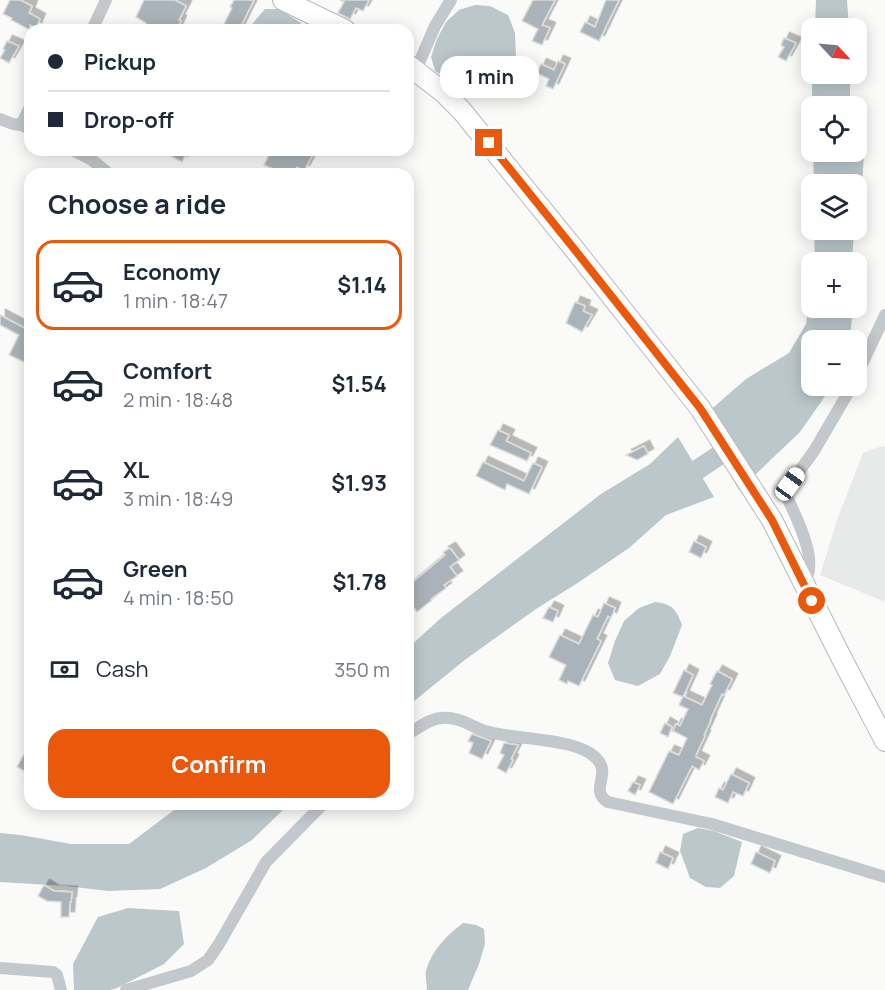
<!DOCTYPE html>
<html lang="en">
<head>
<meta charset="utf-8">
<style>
	body { margin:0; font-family:Manrope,sans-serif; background:#f6f6f7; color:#1f2937; height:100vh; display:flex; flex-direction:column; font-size:22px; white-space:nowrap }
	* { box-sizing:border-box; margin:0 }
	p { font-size:20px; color:#747a83 }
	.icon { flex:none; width:33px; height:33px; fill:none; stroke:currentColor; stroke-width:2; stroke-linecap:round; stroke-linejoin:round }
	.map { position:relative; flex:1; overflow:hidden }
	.drawer { position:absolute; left:24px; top:168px; width:390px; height:642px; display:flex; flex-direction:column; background:#fff; border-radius:18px; box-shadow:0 3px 15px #0003 }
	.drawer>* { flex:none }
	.top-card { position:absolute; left:24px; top:24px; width:390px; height:132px; border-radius:18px; box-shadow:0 3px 15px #0003; display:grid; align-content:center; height:132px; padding:0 24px; background:#fff }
	.needle { width:39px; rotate:116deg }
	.buttons { position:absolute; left:801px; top:18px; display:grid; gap:12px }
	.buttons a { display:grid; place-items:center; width:66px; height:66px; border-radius:12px; background:#fff; box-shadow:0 3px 15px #0003; font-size:30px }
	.end { position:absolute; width:27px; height:27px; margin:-14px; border:8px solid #ea580c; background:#fff; box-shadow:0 0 0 3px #fff }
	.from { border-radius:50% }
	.bubble { position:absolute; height:42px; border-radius:18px; background:#fff; box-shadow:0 3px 15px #0003; font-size:20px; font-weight:700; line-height:42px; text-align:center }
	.car { position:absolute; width:18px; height:36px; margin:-18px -9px; border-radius:8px; box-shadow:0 0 4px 2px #0007; background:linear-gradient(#fff 24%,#345 0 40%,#fff 0 76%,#345 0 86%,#fff 0) }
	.top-card b { display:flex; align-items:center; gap:21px; height:57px; font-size:22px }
	.top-card b+b { border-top:2px solid #e0e1e3 }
	.top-card i { width:15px; height:15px; background:#1f2937 }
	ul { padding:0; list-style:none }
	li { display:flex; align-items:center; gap:18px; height:90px; margin:0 12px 9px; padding:0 12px; border:3px solid transparent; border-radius:18px }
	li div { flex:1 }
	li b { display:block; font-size:22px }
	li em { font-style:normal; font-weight:700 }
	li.current { border-color:#ea580c }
	li>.icon { width:54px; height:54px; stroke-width:1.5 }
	h2 { padding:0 24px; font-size:27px; line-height:72px }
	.pay { display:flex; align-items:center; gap:15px; height:66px; padding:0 24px; font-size:22px }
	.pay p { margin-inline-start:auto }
	.button { display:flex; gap:12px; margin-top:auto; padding:12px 24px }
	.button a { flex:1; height:69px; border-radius:18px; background:#ea580c; color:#fff; font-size:24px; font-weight:700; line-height:69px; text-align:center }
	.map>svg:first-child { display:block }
</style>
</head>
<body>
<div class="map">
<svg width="885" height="990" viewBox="0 0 885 990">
	<defs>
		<filter id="shadow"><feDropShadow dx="5.5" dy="-5.5" stdDeviation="0" flood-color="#0004"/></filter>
	</defs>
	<rect width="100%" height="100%" fill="#fafaf8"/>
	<polygon fill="#e8e9e9" points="885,445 885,602 820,575 837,520 863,453"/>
	<g fill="#bbc7cb">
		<polygon points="816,0 847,0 849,28 815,28"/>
		<polygon points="475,5 490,6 508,15 515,33 516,57 509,71 494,87 478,92 458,84 435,71 431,57 437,39 446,22 459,10"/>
		<polygon points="265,9 279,9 301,23 300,30 249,30 253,23"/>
		<rect x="812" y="74" width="38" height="32"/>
		<polygon points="857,144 864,154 862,186 857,217 856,184 814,184 813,152 856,152"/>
		<polygon points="814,230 854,230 852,262 815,262"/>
		<polygon points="811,284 812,308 853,308 850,338 849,340 812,340 812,386 831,386 828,392 800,432 739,490 699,420 746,379 789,353 806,324"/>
		<polygon points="678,437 714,497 666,515 629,548 576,584 536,609 466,659 408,706 408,648 441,618 601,494 650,464"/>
		<path d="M655,602C673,604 676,610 682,625L670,656L660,674L638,686L615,680L608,663L615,641L624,621L639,608Z"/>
		<polygon points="182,804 289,804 252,840 206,868 160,889 108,891 66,886 0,882 0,833 21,835 71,844 129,844"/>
		<polygon points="698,828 714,831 742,842 734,876 720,888 706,887 690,878 680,851 683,834"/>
		<polygon points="128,908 179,911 184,944 164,964 117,988 110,990 74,990 73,964 98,917"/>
		<path d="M463,923L476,925L484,929L485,944L479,964L468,990H427C427,984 425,977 426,971C431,951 447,935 463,923Z"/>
	</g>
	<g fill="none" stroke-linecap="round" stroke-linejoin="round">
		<polyline stroke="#bbc7cb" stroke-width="20" points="675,485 740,441"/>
	</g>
	<g fill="#aab3b9" stroke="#dcdcda" stroke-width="1.5" filter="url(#shadow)">
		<polygon points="10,0 20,0 32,6 29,13 40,19 36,28 30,25 30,30 11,20 12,18 3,14"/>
		<polygon points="144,0 175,0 186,6 179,20 181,21 177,30 143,30 146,23 136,17"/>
		<polygon points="234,0 254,0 239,30 221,30 232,8 230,7"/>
		<polygon points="340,0 369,0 363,11 356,8 350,19 338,13 344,2"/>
		<polygon points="533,0 555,0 542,25 550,28 542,45 532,41 538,29 522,21"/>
		<polygon points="606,0 619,0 599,41 580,32 585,22 595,27"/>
		<polygon points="784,38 796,43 786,61 778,57 784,47 781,45"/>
		<polygon points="7,41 19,46 9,63 0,58 5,50 3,49"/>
		<polygon points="558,61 565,64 553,89 546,86 549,79 537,73 541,64 554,70"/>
		<polygon points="159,150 188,150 182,162"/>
		<polygon points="271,150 315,150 304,171 297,167 293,174 276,174 278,171 264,165"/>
		<polygon points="575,302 585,306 583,311 592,315 582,332 566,323"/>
		<polygon points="0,315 30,331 30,351 24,362 9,355 19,335 0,325"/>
		<polygon points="498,430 509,435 506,441 531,453 527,461 490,445"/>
		<polygon points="644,446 648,454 637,460 626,455"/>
		<polygon points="483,462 524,481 533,463 542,467 529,494 507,484 505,490 476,476"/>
		<polygon points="694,541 706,547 701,558 689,552"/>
		<polygon points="450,548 459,560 450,567 457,576 444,585 446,588 431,599 432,600 417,612 408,600 408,586 445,555 443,552"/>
		<polygon points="604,603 615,608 611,618 608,616 597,639 601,641 579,686 568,681 567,684 559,680 566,665 549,657 560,635 579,644 593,615 598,617"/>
		<polygon points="549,607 558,611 553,622 543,618"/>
		<polygon points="684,670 693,675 683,697 673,693"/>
		<polygon points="717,671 732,679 724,695 722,694 710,720 711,720 704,735 705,736 696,755 696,757 704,761 699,770 692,766 673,804 649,792 669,751 679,755 687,738 673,731 676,724 680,726 688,709 679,705 683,696 702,705 712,685 710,684"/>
		<polygon points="665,723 672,727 668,737 660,733"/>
		<polygon points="472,734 491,741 482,759 469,753 473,743 468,741"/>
		<polygon points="30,743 30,774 17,767"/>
		<polygon points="504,743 518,745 511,759 513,760 506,773 497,768 504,755 500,753"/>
		<polygon points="731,774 749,783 743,796 733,792 728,803 715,797 719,788 723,790"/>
		<polygon points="633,782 640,785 635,795 628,791"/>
		<polygon points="660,852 673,858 668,869 656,863"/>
		<polygon points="756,852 775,861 770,873 751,864"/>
		<polygon points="44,885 54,891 72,892 71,902 70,902 69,917 61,917 61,902 47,901 38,896"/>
	</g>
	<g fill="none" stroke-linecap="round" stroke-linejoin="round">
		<g stroke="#b5babe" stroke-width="22">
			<g id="primary">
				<polyline points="283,0 345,30"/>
				<polyline points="408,65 443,92 462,111 575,250 700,408 772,520 841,657 885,741"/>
			</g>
		</g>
		<g stroke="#c3c8cc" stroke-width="12">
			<polyline points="92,30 106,0"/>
			<polyline points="416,70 435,26 451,0"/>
			<polyline points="30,107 21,125 30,129"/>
			<polyline points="0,119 13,124 21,125"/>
			<polyline points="72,150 92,160 109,174"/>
			<polyline points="856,377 885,315"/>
			<path d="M803,583C821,564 796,517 787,497L788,489L790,484L814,451L852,386"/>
			<path d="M408,734C418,728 429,719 441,718C458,716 470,726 485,731C512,740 576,737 596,758C613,774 588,790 608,802L712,824L885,877"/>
			<polyline points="0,968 53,972 57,975 61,990"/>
			<polyline points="126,990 191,971 208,960 219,944 266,862 323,804"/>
		</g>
		<use href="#primary" stroke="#fff" stroke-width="20"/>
	</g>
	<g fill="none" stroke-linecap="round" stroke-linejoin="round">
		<polyline stroke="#ea580c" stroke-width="8" points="489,143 575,250 700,408 772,520 812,601"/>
	</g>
</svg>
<div class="buttons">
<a><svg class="needle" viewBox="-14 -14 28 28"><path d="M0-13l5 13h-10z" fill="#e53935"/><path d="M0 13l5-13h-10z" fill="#747a83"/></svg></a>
<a><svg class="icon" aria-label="locate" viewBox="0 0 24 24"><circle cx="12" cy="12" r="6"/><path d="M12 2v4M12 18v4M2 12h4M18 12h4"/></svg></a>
<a><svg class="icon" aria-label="layers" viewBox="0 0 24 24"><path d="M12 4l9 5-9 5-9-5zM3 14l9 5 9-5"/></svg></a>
<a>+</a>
<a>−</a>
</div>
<i class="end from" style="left:812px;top:601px"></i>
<i class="end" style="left:489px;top:143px"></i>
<div class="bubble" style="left:440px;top:56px;width:99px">1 min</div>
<i class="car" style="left:790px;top:484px;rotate:36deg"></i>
<div class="top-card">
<b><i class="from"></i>Pickup</b>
<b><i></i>Drop-off</b>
</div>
<section class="drawer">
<h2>Choose a ride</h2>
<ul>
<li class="current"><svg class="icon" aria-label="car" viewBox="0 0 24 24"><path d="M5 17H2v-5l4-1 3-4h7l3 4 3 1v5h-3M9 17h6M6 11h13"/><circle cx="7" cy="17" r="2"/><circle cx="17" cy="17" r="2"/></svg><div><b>Economy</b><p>1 min · 18:47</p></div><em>$1.14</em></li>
<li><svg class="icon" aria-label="car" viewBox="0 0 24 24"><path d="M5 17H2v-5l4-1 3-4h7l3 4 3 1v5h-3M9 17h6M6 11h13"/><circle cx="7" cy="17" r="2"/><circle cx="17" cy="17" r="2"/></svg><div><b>Comfort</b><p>2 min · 18:48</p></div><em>$1.54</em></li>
<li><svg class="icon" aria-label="car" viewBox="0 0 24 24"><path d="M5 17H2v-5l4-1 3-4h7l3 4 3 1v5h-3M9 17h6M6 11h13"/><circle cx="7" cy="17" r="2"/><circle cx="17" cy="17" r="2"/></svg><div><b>XL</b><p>3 min · 18:49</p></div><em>$1.93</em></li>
<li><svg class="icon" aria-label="car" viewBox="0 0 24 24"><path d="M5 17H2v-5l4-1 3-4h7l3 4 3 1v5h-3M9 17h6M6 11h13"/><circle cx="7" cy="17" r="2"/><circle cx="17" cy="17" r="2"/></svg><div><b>Green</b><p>4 min · 18:50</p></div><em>$1.78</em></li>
</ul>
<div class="pay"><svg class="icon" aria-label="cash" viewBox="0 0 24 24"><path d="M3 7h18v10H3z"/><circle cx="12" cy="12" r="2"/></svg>Cash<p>350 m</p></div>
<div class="button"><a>Confirm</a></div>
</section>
</div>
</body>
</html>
